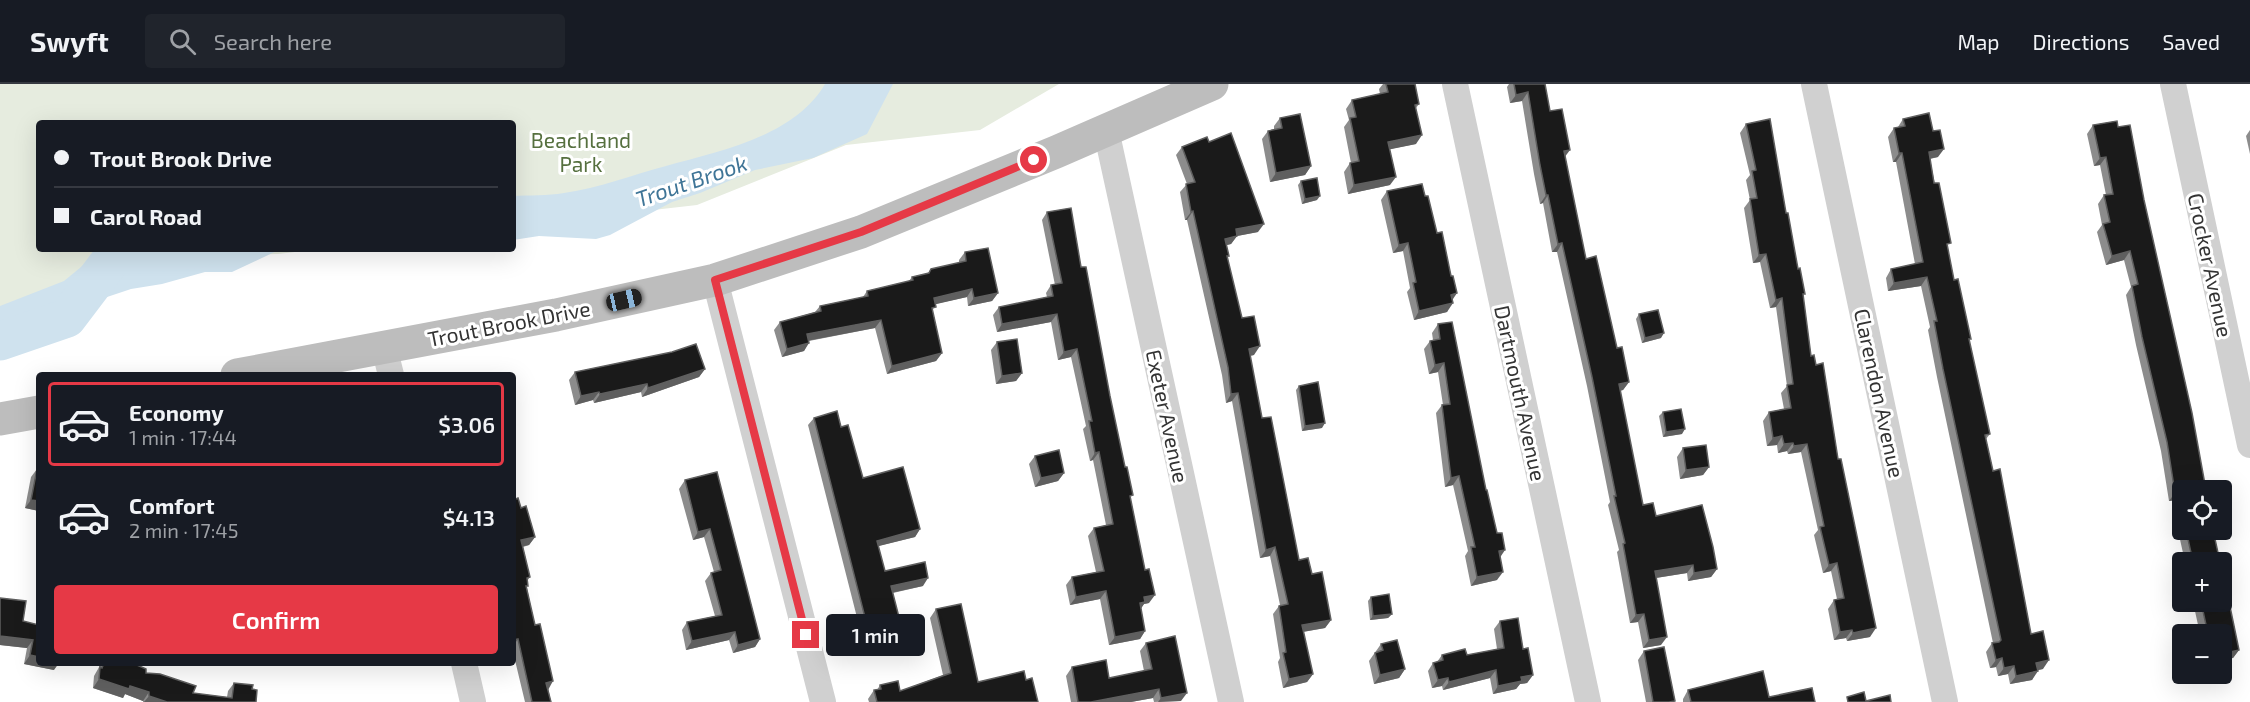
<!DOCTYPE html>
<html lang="en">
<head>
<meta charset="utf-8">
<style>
	body { margin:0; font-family:"Exo 2",sans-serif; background:#20242c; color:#f1f3f6; height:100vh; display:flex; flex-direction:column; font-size:22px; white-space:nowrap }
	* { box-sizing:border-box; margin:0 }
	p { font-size:20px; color:#9ea1a6 }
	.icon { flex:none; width:33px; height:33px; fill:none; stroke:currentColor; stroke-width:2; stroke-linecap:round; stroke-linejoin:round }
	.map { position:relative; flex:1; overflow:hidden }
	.side { position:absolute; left:36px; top:288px; width:480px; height:294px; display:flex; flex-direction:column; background:#171b24; border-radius:6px; box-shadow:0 6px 24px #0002 }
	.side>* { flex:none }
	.guide { position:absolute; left:36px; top:36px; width:480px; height:132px; border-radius:6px; box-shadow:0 6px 24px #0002; display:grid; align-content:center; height:132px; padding:0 18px; background:#171b24 }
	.fabs { position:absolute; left:2172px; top:396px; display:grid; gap:12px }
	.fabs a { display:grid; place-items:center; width:60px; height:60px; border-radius:6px; background:#171b24; box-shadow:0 6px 24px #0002; font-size:30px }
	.end { position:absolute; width:27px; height:27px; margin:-14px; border:8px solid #e63946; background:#fff; box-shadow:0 0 0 3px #fff }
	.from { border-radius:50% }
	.bubble { position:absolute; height:42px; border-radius:6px; background:#171b24; box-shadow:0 6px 24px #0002; font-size:20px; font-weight:600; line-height:42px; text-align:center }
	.car { position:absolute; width:18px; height:36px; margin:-18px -9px; border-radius:8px; box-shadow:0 0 4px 2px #0007; background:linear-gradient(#222 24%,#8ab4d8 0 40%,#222 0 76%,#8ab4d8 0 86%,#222 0) }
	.guide b { display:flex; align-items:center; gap:21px; height:57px; font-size:22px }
	.guide b+b { border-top:2px solid #363941 }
	.guide i { width:15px; height:15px; background:#f1f3f6 }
	ul { padding:10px 0 0; list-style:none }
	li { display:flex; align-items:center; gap:18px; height:84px; margin:0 12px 9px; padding:0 6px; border:3px solid transparent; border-radius:6px }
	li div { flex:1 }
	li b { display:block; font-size:22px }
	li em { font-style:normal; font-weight:600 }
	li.on { border-color:#e63946 }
	li>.icon { width:54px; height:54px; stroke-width:1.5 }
	.cta { display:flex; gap:12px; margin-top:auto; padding:12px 18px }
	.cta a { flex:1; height:69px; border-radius:6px; background:#e63946; color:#fff; font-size:24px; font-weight:600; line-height:69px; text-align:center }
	header { display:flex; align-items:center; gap:36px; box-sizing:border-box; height:84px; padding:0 30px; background:#171b24; border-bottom:2px solid #363941 }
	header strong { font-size:28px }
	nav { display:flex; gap:33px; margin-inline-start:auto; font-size:21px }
	.search { width:420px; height:54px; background:#20242c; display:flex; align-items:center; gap:15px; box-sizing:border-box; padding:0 21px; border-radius:6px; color:#9ea1a6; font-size:22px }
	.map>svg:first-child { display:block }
</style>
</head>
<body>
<header>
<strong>Swyft</strong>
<div class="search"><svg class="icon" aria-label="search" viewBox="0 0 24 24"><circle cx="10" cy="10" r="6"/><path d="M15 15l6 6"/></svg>Search here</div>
<nav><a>Map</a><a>Directions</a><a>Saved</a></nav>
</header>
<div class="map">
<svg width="2250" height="618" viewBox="0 0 2250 618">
	<rect width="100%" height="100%" fill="#fff"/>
	<polygon fill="#e6ecdf" points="0,0 1059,0 980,46 846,61 697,121 513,142 513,39 39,39 39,165 320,165 278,170 117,173 67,237 0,261"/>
	<g fill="#cfe2ee">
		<path d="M825,0H893L867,50L813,74L755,86L700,109L672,118L610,151L596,155L539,152L513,156V112C530,111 547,112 564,109C599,104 632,91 666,82C719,67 794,53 825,0Z"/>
		<polygon points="103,165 281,165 232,188 205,188 162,200 131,205 104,214 36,241 0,260 0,222 64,197"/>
	</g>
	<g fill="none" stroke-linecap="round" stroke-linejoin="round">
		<polyline stroke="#cfe2ee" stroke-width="39" points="0,257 67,234 114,172 198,165"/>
		<g stroke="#d0d0d0" stroke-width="26">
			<polyline points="1455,0 1588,618"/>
			<polyline points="1814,0 1945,618"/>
			<polyline points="2173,0 2250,361"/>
			<polyline points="1106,46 1231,618"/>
			<polyline points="715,196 823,618"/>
			<polyline points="384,263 391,291"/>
			<polyline points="464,579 473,618"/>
		</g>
		<g stroke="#bdbdbd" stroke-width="33">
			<polyline points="237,291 556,231 715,196 861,148 1056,68 1212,0"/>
			<polyline points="0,335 39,328"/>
		</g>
	</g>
	<g fill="#8c8c8c">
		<polygon points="1383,0 1415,0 1419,20 1416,24 1416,60 1390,65 1390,101 1348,110 1344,88 1350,79 1351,79 1344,43 1349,36 1346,25 1352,16 1380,10 1379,5"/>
		<polygon points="1509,0 1545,0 1550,27 1565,72 1586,175 1629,298 1623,306 1620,307 1643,421 1717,485 1711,493 1688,497 1687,489 1656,494 1661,561 1643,564 1638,538 1630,539 1617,468 1619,466 1608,421 1610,418 1587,302 1557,168 1552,168 1543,119 1540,120 1534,90 1522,17 1510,19 1507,3"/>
		<polygon points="1280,34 1311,82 1305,91 1270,98 1262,55 1268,47 1274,45 1274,42"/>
		<polygon points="1903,35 1938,73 1930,75 1954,196 1969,257 1990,350 1986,355 1993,387 2031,550 2043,585 2037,586 2032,596 2010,600 2008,590 1998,592 1996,583 1990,584 1986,568 1992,559 1993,559 1937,293 1928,246 1930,243 1921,202 1888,207 1886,194 1891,185 1915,180 1896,78 1893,78 1888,53 1894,44 1898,43"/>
		<polygon points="2117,37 2182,406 2182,446 2213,446 2220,478 2185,478 2179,451 2182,447 2176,416 2169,417 2161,367 2136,261 2126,211 2131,203 2124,176 2106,181 2097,148 2102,141 2098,120 2104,111 2106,111 2100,81 2094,82 2087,50 2093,41"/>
		<polygon points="1746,40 1786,129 1803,212 1811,272 1838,375 1870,553 1847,557 1846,554 1834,556 1828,525 1834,516 1837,515 1831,487 1823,489 1814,451 1818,446 1801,368 1788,370 1787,367 1778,369 1777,361 1767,362 1763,337 1769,328 1784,325 1781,309 1787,302 1776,223 1770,224 1760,178 1753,179 1744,124 1750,116 1746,96 1750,91 1740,49"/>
		<polygon points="2250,46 2250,70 2246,52"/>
		<polygon points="1209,58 1258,148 1237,152 1231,160 1226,161 1229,172 1227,174 1242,234 1254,271 1250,272 1262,334 1299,476 1312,490 1331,536 1325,544 1303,548 1313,590 1307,598 1283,604 1278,578 1280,574 1273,530 1279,522 1280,521 1270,472 1260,474 1232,317 1226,319 1222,291 1187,136 1185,136 1180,108 1187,100 1176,71 1182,63"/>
		<polygon points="1301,97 1317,116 1302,120 1298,101"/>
		<polygon points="1387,107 1425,112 1452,216 1447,228 1414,236 1407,208 1410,204 1403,167 1393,169 1381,116"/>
		<polygon points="1047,128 1081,183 1110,312 1130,415 1149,519 1144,520 1141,524 1145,547 1140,555 1109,561 1100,515 1070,521 1066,501 1072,493 1096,488 1088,452 1094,444 1106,441 1093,376 1090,377 1083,345 1086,342 1071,273 1058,276 1051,238 997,248 993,231 999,223 1047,213 1046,209 1051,201 1055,201 1042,136"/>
		<polygon points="965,168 998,209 992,217 968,222 967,213 935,220 932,228 942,269 936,277 887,290 875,244 809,257 804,267 782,273 774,246 780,238 815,228 820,222 863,213 867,207 909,197 912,193 928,189 931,185 959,179 959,176"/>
		<polygon points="1639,230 1661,254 1642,259 1636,235"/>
		<polygon points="1438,240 1486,406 1500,473 1497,496 1471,502 1465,472 1468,467 1453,401 1445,403 1436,329 1442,321 1443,321 1438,288 1429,290 1424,265 1430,257 1433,256 1432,249"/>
		<polygon points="997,258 1022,289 1016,297 996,300 991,266"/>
		<polygon points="705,285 699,293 642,313 641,308 594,319 593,316 575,321 569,296 575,288"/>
		<polygon points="1299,302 1322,344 1302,347 1296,306"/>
		<polygon points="1663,328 1682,350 1663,353 1659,332"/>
		<polygon points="814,334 841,343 863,394 920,445 915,453 878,462 885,487 923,502 893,509 902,545 897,553 864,561 808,341"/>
		<polygon points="1683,364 1709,383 1703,391 1680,395 1677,373"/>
		<polygon points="1035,372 1064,389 1058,397 1035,403 1029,380"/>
		<polygon points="37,385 39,427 25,424 31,393"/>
		<polygon points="717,388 760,555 755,563 733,569 729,556 686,566 682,546 687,538 715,532 705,497 711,489 714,488 704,453 693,456 679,405 685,396"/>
		<polygon points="513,416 521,424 535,453 529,461 523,463 530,493 527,497 527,504 551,618 525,618 513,568"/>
		<polygon points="39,460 39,476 36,475"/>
		<polygon points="1371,513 1392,530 1388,534 1370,536 1368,517"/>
		<polygon points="0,514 23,537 54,586 24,580 27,564 0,561"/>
		<polygon points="2193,518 2222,518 2239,566 2233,574 2222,550 2200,550"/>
		<polygon points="936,525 978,598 1026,596 1038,618 869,618 868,615 874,606 877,606 880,601 900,607 943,591 930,534"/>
		<polygon points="1500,537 1523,565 1533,591 1527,599 1520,600 1516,605 1493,610 1490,594 1443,606 1442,602 1432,604 1428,587 1433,579 1437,578 1442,571 1467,571 1497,565 1494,545"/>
		<polygon points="1146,559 1181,617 1154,618 1153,614 1131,618 1071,618 1066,592 1072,583 1109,594 1144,587 1140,567"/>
		<polygon points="1381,560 1405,585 1399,594 1374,600 1369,577"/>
		<polygon points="1644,567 1675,617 1674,618 1646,618 1638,576"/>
		<polygon points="101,579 130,579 146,589 193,609 227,613 228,607 234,599 252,605 256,618 143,618 143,617 125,610 123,614 93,604 94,592 98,585"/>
		<polygon points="1688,606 1769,613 1815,618 1683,618 1683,615"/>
	</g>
	<g fill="#5f5f5f">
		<polygon points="1528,8 1522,17 1510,19 1516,11"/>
		<polygon points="1422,51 1416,60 1382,67 1388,58"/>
		<polygon points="1944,65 1938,73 1923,76 1929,68"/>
		<polygon points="1570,66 1564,74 1564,67"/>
		<polygon points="1899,69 1902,69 1896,78 1893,78"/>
		<polygon points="2106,73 2100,81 2094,82 2100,74"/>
		<polygon points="1311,82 1305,91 1270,98 1276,89"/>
		<polygon points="1396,93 1390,101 1348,110 1354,101"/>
		<polygon points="1546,111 1548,111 1543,119 1540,120"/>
		<polygon points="1320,112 1317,116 1302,120 1305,115"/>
		<polygon points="1193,127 1187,136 1185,136 1191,128"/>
		<polygon points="1264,140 1258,148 1237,152 1231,160 1219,163 1225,155 1236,145"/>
		<polygon points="1408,159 1403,167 1393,169 1399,161"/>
		<polygon points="1562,159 1557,168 1552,168 1558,160"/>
		<polygon points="2130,167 2124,176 2106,181 2112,172"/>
		<polygon points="1766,170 1760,178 1753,179 1759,171"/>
		<polygon points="1927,193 1921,202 1888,207 1894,199"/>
		<polygon points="972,205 967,213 928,222 934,214"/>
		<polygon points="998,209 992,217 968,222 974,214"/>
		<polygon points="1457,209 1451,218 1451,211"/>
		<polygon points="1782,214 1776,223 1770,224 1776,216"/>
		<polygon points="1453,219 1447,228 1414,236 1419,227"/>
		<polygon points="1057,230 1051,238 997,248 1002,240"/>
		<polygon points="881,236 875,244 801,258 807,250"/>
		<polygon points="1664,249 1661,254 1642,259 1645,254"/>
		<polygon points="809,259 804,267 782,273 787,265"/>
		<polygon points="1260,262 1254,271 1243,273 1249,265"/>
		<polygon points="1077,265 1071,273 1058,276 1064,268"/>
		<polygon points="942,269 936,277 887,290 892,282"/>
		<polygon points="1444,279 1438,288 1429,290 1435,281"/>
		<polygon points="705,285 699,293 642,313 648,304"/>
		<polygon points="1022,289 1016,297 996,300 1002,292"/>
		<polygon points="1629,298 1623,306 1613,308 1619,300"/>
		<polygon points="647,300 641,308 594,319 600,310"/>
		<polygon points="599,308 593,316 575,321 581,312"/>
		<polygon points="1238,309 1232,317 1226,319 1231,310"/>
		<polygon points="1325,339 1322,344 1302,347 1305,342"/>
		<polygon points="1685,345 1682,350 1663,353 1666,348"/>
		<polygon points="1782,352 1777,361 1767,362 1773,354"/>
		<polygon points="1793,359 1787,367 1778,369 1784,360"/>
		<polygon points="1807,360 1801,368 1788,370 1794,362"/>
		<polygon points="1099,368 1093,376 1090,377 1095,369"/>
		<polygon points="1709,383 1703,391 1680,395 1686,386"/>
		<polygon points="1064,389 1058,397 1035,403 1041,394"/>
		<polygon points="1459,392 1453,401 1445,403 1451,394"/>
		<polygon points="2182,407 2176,416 2169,417 2175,409"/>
		<polygon points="31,416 39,417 39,427 25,424"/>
		<polygon points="710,445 704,453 693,456 698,448"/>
		<polygon points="920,445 915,453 871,464 877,457"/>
		<polygon points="535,453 529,461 515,464 521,456"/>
		<polygon points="1275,463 1270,472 1260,474 1266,466"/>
		<polygon points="1505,466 1499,475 1499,467"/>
		<polygon points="1837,479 1831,487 1823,489 1829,481"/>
		<polygon points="1693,481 1687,489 1649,495 1655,487"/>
		<polygon points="1717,485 1711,493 1688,497 1694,489"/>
		<polygon points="1503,488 1497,496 1471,502 1477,493"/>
		<polygon points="928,494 923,502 886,510 891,502"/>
		<polygon points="1106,507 1100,515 1070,521 1076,513"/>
		<polygon points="1155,511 1149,519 1144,520 1140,526 1135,527 1144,513"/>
		<polygon points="1392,530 1388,534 1370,536 1373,532"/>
		<polygon points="1644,530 1638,538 1630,539 1636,531"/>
		<polygon points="1331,536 1325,544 1296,549 1302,541"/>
		<polygon points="1876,544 1870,553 1847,557 1853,549"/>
		<polygon points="902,545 897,553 864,561 870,553"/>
		<polygon points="1852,546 1846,554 1834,556 1840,548"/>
		<polygon points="1145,547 1140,555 1109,561 1115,553"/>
		<polygon points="735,548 729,556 686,566 692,557"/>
		<polygon points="0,552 33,556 27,564 0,561"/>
		<polygon points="1667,553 1661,561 1643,564 1649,556"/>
		<polygon points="518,555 513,562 513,558 514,556"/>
		<polygon points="760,555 755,563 733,569 738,561"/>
		<polygon points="2239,566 2233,574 2222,577 2222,570"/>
		<polygon points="30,571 39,573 39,579 59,579 54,586 24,580"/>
		<polygon points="2002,574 1996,583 1990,584 1996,576"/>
		<polygon points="2049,576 2043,585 2030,588 2036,579"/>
		<polygon points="2014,582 2008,590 1998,592 2004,584"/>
		<polygon points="1405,585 1399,594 1374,600 1380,591"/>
		<polygon points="1496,586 1490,594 1443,606 1449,598"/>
		<polygon points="2038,587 2032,596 2010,600 2016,592"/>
		<polygon points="1313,590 1307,598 1283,604 1289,595"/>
		<polygon points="1533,591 1527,599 1520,600 1516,605 1493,610 1498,602 1521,593"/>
		<polygon points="1448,594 1442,602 1432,604 1438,596"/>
		<polygon points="99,595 130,602 149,608 143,617 125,610 123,614 93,604"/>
		<polygon points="553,597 548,606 546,599"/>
		<polygon points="1159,605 1153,614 1131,618 1091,618"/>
		<polygon points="1187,609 1181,617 1158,618 1161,614"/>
		<polygon points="149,612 167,618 144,618"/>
	</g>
	<g fill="#1a1a1a" stroke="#5f5f5f" stroke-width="1.5">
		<polygon points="1386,0 1415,0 1419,20 1415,21 1422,51 1388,58 1396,93 1354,101 1350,79 1359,77 1350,34 1356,33 1352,16 1388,8"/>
		<polygon points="1514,0 1545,0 1550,27 1562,25 1570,66 1564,67 1586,175 1596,172 1617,264 1622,263 1629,298 1619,300 1643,421 1653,419 1656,432 1702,421 1713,463 1717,485 1694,489 1693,481 1655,487 1667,553 1649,556 1644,530 1636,531 1623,460 1625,459 1614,412 1616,412 1592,293 1562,159 1558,160 1548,111 1546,111 1540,81 1528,8 1516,11"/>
		<polygon points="1929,29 1933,47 1940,46 1944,65 1929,68 1934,99 1939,99 1951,159 1947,160 1954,196 1958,195 1971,255 1969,255 1990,350 1985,351 1993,387 2000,385 2031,550 2043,547 2049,576 2036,579 2038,587 2016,592 2014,582 2004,584 2002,574 1996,576 1992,559 1999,558 2001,556 1943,285 1934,237 1937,237 1927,193 1894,199 1891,185 1923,178 1902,69 1899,69 1894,44 1905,42 1903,35"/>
		<polygon points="1300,30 1311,82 1276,89 1268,47 1282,44 1280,34"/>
		<polygon points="1770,35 1786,129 1788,129 1798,185 1800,184 1805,210 1803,210 1811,272 1814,271 1816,281 1823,279 1838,375 1841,375 1876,544 1853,549 1852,546 1840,548 1834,516 1844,514 1837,479 1829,481 1820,443 1824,442 1807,360 1794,362 1793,359 1784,360 1782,352 1773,354 1769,328 1791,324 1787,301 1793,300 1782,214 1776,216 1766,170 1759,171 1750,115 1757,114 1752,87 1756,86 1746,40"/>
		<polygon points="2117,37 2118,43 2130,41 2144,116 2192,329 2206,406 2182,406 2182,410 2182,407 2175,409 2167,358 2142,253 2132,202 2138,200 2130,167 2112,172 2103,140 2110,138 2104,111 2113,110 2106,73 2100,74 2093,41"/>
		<polygon points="1231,49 1264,140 1236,145 1237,152 1225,155 1229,172 1227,172 1242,234 1254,232 1260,262 1249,265 1262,334 1271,333 1299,476 1308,474 1312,490 1322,488 1331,536 1302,541 1313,590 1289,595 1283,569 1286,568 1279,522 1288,520 1275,463 1266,466 1238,309 1231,310 1228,283 1193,127 1191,128 1186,100 1195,98 1182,63 1207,53 1209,58"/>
		<polygon points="1317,94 1320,112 1305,115 1301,97"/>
		<polygon points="1422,100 1425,112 1428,112 1437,149 1442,148 1451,192 1453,192 1457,209 1451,211 1453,219 1419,227 1413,199 1416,198 1408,159 1399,161 1387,107"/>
		<polygon points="1071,124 1081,183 1086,183 1110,312 1125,383 1127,383 1133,411 1130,412 1145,486 1149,485 1155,511 1144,513 1145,518 1140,519 1145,547 1115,553 1106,507 1076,513 1072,493 1104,487 1094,444 1113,440 1099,368 1095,369 1089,337 1092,337 1077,265 1064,268 1057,230 1002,240 999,223 1053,212 1051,201 1062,199 1047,128"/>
		<polygon points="988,164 998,209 974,214 972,205 934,214 936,223 932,224 942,269 892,282 881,236 807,250 809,259 787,265 780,238 821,227 820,222 868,212 867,207 913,196 912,193 929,189 931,185 966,177 965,168"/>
		<polygon points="1658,226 1664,249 1645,254 1639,230"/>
		<polygon points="1452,238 1486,406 1487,406 1497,449 1502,449 1505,466 1499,467 1503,488 1477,493 1471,463 1475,463 1459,392 1451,394 1442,321 1450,320 1444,279 1435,281 1430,257 1440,255 1438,240"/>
		<polygon points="1017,255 1022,289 1002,292 997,258"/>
		<polygon points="696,260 705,285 648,304 647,300 600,310 599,308 581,312 575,288 672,268"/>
		<polygon points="1318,298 1325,339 1305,342 1299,302"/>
		<polygon points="1681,325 1685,345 1666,348 1663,328"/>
		<polygon points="837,327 841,343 848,341 863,394 903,383 920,445 877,457 885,487 925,478 928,494 891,502 902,545 870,553 814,334"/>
		<polygon points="1706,361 1709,383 1686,386 1683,364"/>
		<polygon points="1059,366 1064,389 1041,394 1035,372"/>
		<polygon points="37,385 39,385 39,417 31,416"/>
		<polygon points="717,388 760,555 738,561 735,548 692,557 687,538 722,531 711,489 721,486 710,445 698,448 685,396"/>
		<polygon points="518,414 521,424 526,422 535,453 521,456 530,493 527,494 528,502 526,502 535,541 540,540 553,597 546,599 551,618 532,618 518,555 514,556 513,549 513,416"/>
		<polygon points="2186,446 2213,446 2220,478 2193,478"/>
		<polygon points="2222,484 2239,566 2222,570 2222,550 2208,550 2201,518 2222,518"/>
		<polygon points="1389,510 1392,530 1373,532 1371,513"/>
		<polygon points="0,514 26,517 23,537 39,541 39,573 30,571 33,556 0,552"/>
		<polygon points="961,520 978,598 1024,587 1026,596 1032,594 1038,618 877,618 874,606 881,605 880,601 898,597 900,607 951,589 936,525"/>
		<polygon points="1518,534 1523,565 1528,564 1533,591 1521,593 1522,597 1498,602 1496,586 1449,598 1448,594 1438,596 1433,579 1443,576 1442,571 1465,565 1467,571 1504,564 1500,537"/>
		<polygon points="1175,552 1187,609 1161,614 1159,605 1091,618 1078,618 1072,583 1106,576 1109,594 1152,585 1146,559"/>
		<polygon points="1397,556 1405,585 1380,591 1375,569 1383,566 1381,560"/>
		<polygon points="1664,563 1675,617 1669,618 1653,618 1644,567"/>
		<polygon points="104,579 130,579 137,581 146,585 146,589 160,590 196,602 193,609 232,614 234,599 253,601 252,605 257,606 256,618 167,618 149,612 149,608 130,602 129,605 99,595 100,583 102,584"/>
		<polygon points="1763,587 1769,613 1812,604 1815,618 1691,618 1688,606"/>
		<polygon points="1864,608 1866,617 1890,611 1891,618 1848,618 1847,613"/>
	</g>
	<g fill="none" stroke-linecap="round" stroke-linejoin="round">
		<polyline stroke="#e63946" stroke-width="8" points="806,551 715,196 861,148 1034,76"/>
	</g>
	<g text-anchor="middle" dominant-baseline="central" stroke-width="6" stroke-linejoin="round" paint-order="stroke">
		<g font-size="21" fill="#56703f" stroke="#fff">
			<text x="581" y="55">Beachland<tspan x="581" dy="24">Park</tspan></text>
		</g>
		<g font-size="21" fill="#333" stroke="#fff">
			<text transform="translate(2211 181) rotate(78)">Crocker Avenue</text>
			<text transform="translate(509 239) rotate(-11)">Trout Brook Drive</text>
			<text transform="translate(1521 309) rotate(78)">Dartmouth Avenue</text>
			<text transform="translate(1880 309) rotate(78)">Clarendon Avenue</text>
			<text transform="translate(1168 332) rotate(78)">Exeter Avenue</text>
		</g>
		<g font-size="22" font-style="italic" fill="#3f7597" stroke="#fff">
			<text transform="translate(691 96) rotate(-19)">Trout Brook</text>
		</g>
	</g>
</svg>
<div class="fabs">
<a><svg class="icon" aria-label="locate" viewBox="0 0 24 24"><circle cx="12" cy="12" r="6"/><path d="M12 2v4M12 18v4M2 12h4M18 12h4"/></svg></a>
<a>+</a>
<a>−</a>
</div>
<i class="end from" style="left:1034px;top:76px"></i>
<i class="end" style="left:806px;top:551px"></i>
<div class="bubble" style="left:826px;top:530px;width:99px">1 min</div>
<i class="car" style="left:624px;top:216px;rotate:77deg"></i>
<div class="guide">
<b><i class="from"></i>Trout Brook Drive</b>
<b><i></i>Carol Road</b>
</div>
<section class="side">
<ul>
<li class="on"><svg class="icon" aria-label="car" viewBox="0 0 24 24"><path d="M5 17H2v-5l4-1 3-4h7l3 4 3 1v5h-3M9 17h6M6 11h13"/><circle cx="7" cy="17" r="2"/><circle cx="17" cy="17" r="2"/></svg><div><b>Economy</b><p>1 min · 17:44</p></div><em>$3.06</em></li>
<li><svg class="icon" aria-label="car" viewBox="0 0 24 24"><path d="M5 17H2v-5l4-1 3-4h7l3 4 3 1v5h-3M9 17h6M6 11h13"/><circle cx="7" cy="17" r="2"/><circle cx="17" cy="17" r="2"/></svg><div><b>Comfort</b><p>2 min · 17:45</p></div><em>$4.13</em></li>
</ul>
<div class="cta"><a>Confirm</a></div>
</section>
</div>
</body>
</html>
